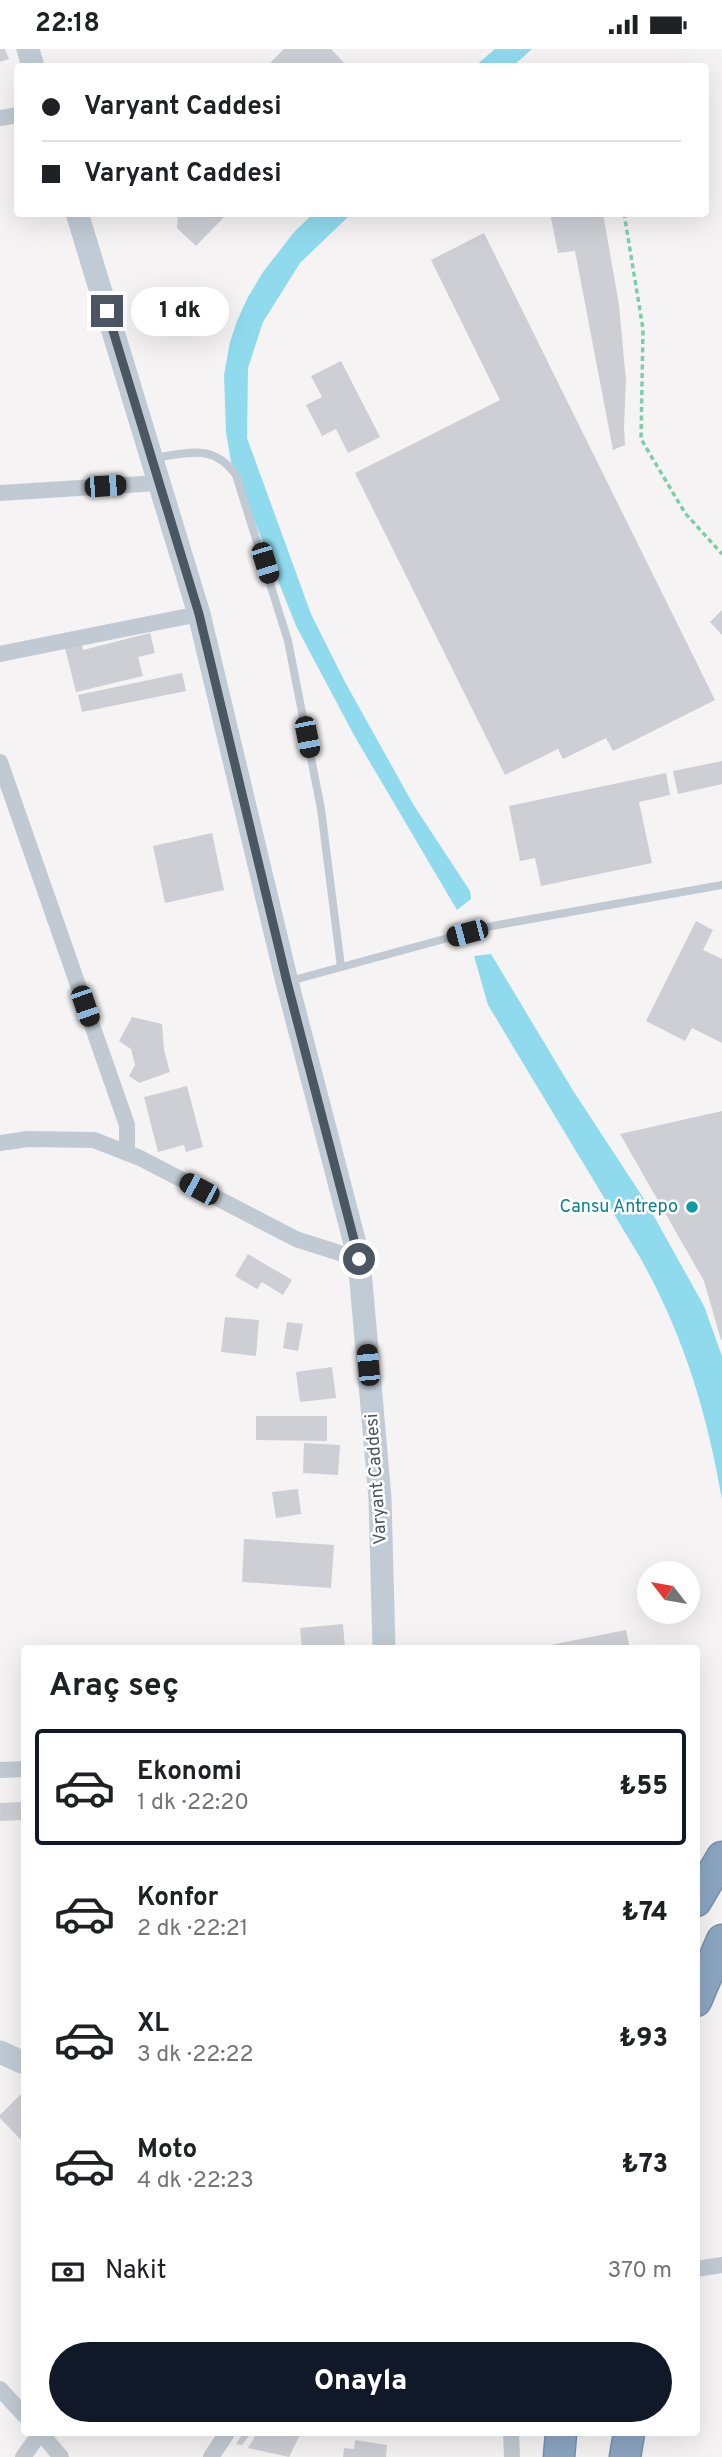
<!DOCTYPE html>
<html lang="tr">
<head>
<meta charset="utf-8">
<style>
	body { margin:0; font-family:Overpass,sans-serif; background:#f6f6f6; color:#202124; height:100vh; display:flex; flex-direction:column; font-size:26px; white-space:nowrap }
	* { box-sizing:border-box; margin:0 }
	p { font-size:23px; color:#757577 }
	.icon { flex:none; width:38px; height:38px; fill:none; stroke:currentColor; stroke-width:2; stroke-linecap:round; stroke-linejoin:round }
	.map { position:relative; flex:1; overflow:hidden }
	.side { position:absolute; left:21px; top:1596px; width:679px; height:791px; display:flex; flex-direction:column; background:#fff; border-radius:7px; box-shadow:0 7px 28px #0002 }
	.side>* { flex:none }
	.banner { position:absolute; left:14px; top:14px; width:695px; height:154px; border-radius:7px; box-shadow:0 7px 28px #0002; display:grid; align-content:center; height:154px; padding:0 28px; background:#fff }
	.needle { width:46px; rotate:301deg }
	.buttons { position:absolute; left:637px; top:1512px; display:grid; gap:14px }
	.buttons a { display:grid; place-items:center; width:63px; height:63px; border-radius:50%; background:#fff; box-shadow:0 7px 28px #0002; font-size:35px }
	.end { position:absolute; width:32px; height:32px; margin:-16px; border:9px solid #4a5661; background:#fff; box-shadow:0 0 0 4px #fff }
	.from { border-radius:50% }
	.bubble { position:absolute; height:49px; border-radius:24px; background:#fff; box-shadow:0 7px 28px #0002; font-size:23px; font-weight:800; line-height:49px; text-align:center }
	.car { position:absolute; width:21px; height:42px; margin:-21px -10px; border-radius:9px; box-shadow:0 0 5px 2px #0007; background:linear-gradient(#222 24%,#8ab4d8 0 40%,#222 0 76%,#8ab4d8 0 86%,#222 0) }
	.banner b { display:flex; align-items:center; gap:24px; height:66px; font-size:26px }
	.banner b+b { border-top:2px solid #e0e0e0 }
	.banner i { width:18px; height:18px; background:#202124 }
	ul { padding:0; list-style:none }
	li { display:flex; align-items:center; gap:21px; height:116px; margin:0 14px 10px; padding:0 14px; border:4px solid transparent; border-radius:7px }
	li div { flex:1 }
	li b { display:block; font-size:26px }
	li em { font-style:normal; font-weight:800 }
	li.on { border-color:#111827 }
	li>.icon { width:63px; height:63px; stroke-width:1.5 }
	h2 { padding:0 28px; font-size:32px; line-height:84px }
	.pay { display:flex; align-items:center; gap:18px; height:77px; padding:0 28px; font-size:26px }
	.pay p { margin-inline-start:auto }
	.button { display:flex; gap:14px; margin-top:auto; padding:14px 28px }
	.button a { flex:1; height:80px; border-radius:42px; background:#111827; color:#fff; font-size:28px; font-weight:800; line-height:80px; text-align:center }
	.status { display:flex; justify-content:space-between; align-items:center; height:49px; padding:0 35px; background:#fff; direction:ltr }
	.status svg { height:19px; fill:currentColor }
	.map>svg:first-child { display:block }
</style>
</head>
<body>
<div class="status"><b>22:18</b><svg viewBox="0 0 49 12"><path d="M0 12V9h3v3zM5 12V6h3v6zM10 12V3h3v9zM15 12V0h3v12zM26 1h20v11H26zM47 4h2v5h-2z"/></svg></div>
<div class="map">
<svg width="722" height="2408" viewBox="0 0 722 2408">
	<rect width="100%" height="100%" fill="#f5f3f3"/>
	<g fill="#90daee">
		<polygon points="495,0 532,0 513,17 475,17"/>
		<polygon points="313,165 351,165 300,214 263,273 248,319 247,389 311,565 345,633 413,755 470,842 471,850 457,861 355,688 296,577 231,413 226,383 224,326 230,293 237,272 248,248 263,223 295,182"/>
		<path d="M491,905L572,1040L646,1153L704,1257L722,1307V1451C707,1363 684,1288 641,1210L488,956L474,907Z"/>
	</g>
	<g fill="#cdcfd5">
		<polygon points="0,0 5,0 9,10 0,13"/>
		<polygon points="284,0 331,0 348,18 266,18"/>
		<polygon points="178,164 228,164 196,197 177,179"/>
		<polygon points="550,164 603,164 619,256 626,332 624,377 625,396 613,401 575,202 558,204"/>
		<polygon points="484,184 715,651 613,702 606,689 563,710 558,700 505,726 355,424 500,351 431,211"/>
		<polygon points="341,312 380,388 348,404 336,380 322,387 306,356 322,348 311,327"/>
		<polygon points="722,561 722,586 710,573"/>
		<polygon points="150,584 155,604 138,608 143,627 76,643 65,599 82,595 83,601"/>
		<polygon points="182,624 186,642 82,663 78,646"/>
		<polygon points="722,712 722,735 678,745 673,722"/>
		<polygon points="666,724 670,746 639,753 652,814 541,837 535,809 520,812 509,757"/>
		<polygon points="212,784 224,841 165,854 153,797"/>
		<polygon points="696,872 713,881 703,901 722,910 722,994 692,979 685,992 646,972"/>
		<polygon points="132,968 162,975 164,1001 170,1023 139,1034 129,1027 135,1016 131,1000 119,992"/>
		<polygon points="187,1037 203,1098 186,1103 184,1096 158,1103 144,1048"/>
		<polygon points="722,1062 722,1291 721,1291 704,1232 620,1085"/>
		<polygon points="248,1205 292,1231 283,1246 262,1233 257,1240 235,1227"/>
		<polygon points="225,1268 259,1271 256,1307 221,1303"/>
		<polygon points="287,1273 303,1275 298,1302 283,1299"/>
		<polygon points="332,1318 336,1349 300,1353 296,1323"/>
		<polygon points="256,1367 327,1367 327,1392 256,1391"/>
		<polygon points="304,1394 340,1396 338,1426 303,1424"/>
		<polygon points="298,1440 301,1465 276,1469 272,1443"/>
		<polygon points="244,1490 334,1496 331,1539 242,1533"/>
		<polygon points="343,1575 345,1600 302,1600 300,1579"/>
		<polygon points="626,1581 630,1600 540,1600 540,1598"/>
		<polygon points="24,1753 24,1771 0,1772 0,1754"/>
		<polygon points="24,2042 24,2091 23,2093 0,2069 0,2066"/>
		<polygon points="243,2384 251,2384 242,2396 236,2395"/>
		<polygon points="257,2384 301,2384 289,2408 248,2399"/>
		<polygon points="355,2391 387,2396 386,2408 343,2408 344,2399 354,2400"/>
	</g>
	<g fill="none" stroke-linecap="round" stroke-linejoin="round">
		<g stroke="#7690ad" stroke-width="33">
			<g id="highway">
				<polyline points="696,1852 722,1808"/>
				<polyline points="696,1952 722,1891"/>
				<polyline points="559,2408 561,2384"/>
				<polyline points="625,2408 629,2384"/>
			</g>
		</g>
		<polyline stroke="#7ad0a6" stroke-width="3.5" stroke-dasharray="5 3.5" stroke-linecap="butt" points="624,164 643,280 641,390 685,464 722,505"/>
		<g stroke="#c1cad2" stroke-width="8">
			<path d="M154,409C188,404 213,394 236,426L288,592L321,760L341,918"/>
			<polyline points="290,932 492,877 722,836"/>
		</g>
		<g stroke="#c1cad2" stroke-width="16">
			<polyline points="0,69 18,66"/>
			<polyline points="0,444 158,434"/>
			<polyline points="0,605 199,565"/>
			<polyline points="0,713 127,1076 127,1104"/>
			<polyline points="0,1094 28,1090 94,1091 140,1109 296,1190 359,1210"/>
			<polyline points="0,1721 24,1720"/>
			<polyline points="696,2220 722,2216"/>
			<polyline points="0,2340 24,2366"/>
			<polyline points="41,2384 61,2408"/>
			<polyline points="511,2384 512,2408"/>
			<polyline points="23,2408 40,2384"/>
			<polyline points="211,2408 227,2384"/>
		</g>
		<g stroke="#c1cbd6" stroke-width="23">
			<polyline points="28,0 33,18"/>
			<polyline points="77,164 199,565 287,933 359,1210 380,1449 384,1600"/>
			<polyline points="0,2003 24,2014"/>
		</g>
		<use href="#highway" stroke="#8ba5c1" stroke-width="30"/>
	</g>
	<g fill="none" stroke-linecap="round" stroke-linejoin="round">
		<polyline stroke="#4a5661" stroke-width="9" points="107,262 199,565 287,933 359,1210"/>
	</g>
	<circle fill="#0f9aa8" stroke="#fff" stroke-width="2.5" cx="692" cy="1158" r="7"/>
	<g text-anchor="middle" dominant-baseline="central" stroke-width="5" stroke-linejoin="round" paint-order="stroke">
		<g font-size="18" fill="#0d838f" stroke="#fff" text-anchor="end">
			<text x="678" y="1158">Cansu Antrepo</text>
		</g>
		<g font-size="18" fill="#4a5661" stroke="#fff">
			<text transform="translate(377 1430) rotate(-94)">Varyant Caddesi</text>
		</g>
	</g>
</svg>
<div class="buttons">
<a><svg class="needle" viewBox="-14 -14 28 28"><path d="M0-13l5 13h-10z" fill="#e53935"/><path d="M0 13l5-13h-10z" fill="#757577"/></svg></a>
</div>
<i class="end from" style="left:359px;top:1210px"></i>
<i class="end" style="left:107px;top:262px"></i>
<div class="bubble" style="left:131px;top:238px;width:98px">1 dk</div>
<i class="car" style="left:105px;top:437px;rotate:86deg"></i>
<i class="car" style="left:265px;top:514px;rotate:163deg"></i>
<i class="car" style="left:307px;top:688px;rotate:169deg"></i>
<i class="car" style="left:467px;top:884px;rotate:255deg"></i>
<i class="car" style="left:85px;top:957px;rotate:161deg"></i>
<i class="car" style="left:199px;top:1140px;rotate:298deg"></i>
<i class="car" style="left:368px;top:1316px;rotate:355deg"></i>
<div class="banner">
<b><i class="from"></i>Varyant Caddesi</b>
<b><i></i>Varyant Caddesi</b>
</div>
<section class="side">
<h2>Araç seç</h2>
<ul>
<li class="on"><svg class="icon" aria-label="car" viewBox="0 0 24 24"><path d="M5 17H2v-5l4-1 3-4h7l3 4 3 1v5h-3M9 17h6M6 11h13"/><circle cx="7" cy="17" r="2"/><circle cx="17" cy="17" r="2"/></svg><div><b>Ekonomi</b><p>1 dk · 22:20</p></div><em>₺55</em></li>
<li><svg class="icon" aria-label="car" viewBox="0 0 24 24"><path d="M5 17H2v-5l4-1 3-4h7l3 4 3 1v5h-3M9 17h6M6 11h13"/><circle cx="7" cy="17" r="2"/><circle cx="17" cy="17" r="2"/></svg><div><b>Konfor</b><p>2 dk · 22:21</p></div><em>₺74</em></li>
<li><svg class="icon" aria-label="car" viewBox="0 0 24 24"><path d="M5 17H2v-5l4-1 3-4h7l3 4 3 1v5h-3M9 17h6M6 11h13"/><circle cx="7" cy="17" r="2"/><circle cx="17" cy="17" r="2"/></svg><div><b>XL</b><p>3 dk · 22:22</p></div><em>₺93</em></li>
<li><svg class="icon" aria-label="car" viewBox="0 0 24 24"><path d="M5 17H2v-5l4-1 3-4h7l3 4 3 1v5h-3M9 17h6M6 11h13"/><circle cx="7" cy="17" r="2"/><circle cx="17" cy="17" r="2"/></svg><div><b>Moto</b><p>4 dk · 22:23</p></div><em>₺73</em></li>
</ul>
<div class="pay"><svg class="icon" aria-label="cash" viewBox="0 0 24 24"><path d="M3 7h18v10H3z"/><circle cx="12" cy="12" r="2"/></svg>Nakit<p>370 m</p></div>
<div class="button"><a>Onayla</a></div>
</section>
</div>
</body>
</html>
